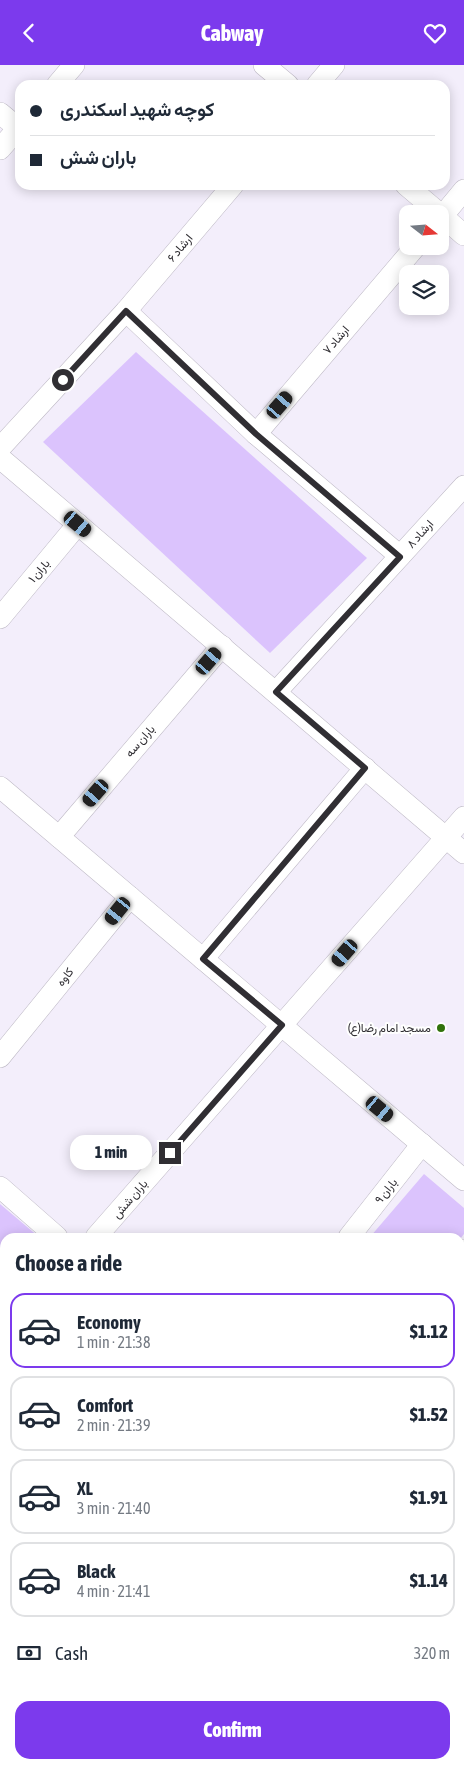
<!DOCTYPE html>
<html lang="en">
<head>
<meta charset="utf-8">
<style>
	body { margin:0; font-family:"Asap Condensed",Vazirmatn,sans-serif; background:#f6f6f7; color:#1f2937; height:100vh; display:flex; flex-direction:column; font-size:19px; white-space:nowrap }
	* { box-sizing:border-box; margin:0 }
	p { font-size:16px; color:#747a83 }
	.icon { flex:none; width:28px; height:28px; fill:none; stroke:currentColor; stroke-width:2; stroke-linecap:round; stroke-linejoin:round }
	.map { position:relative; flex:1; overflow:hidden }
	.panel { position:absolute; left:0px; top:1168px; width:465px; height:536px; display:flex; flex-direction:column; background:#fff; border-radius:15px 15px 0 0; box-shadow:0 2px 12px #0003 }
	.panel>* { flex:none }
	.banner { position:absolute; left:15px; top:15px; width:435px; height:110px; border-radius:15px; box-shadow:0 2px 12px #0003; display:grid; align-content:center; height:110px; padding:0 15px; background:#fff }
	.needle { width:32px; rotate:107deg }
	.controls { position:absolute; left:399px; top:140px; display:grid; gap:10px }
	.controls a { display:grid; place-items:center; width:50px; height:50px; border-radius:10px; background:#fff; box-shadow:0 2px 12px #0003; font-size:25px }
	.end { position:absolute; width:22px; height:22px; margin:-11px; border:6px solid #302e33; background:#fff; box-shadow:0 0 0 2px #fff }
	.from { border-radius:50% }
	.bubble { position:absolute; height:35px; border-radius:15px; background:#fff; box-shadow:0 2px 12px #0003; font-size:16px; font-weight:800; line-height:35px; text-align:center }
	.car { position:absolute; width:15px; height:30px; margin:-15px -8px; border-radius:6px; box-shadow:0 0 4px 1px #0007; background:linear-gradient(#222 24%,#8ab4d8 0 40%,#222 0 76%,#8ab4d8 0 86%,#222 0) }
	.banner b { display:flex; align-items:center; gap:18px; height:48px; font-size:19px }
	.banner b+b { border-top:1px solid #e0e1e3 }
	.banner i { width:12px; height:12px; background:#1f2937 }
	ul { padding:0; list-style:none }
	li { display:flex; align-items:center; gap:15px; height:75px; margin:0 10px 8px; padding:0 5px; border:2px solid #e0e1e3; border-radius:15px }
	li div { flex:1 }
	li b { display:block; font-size:19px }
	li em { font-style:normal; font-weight:800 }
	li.selected { border-color:#7c3aed }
	li>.icon { width:45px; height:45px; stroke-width:1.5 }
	h2 { padding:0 15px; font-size:22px; line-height:60px }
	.pay { display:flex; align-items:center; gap:12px; height:55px; padding:0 15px; font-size:19px }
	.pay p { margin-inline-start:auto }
	.action { display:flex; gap:10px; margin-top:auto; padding:10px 15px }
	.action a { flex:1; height:58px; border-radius:15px; background:#7c3aed; color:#fff; font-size:20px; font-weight:800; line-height:58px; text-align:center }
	header { display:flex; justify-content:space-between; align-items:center; height:65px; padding:0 15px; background:#7c3aed; color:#fff; font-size:22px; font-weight:800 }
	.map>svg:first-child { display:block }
</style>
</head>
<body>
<header><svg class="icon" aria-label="back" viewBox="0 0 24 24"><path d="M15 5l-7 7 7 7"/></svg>Cabway<svg class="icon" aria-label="heart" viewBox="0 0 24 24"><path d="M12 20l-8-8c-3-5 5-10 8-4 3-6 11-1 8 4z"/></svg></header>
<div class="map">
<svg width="464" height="1703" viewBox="0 0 464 1703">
	<rect width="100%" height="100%" fill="#f3eefb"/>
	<g fill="#dbc3fd">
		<polygon points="136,287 367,493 270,588 43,377"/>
		<polygon points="424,1109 464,1143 464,1169 460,1174 460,1172 370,1172"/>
		<polygon points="0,1139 39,1172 5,1172 5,1380 4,1381 0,1378"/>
		<polygon points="5,1573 5,1683 0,1679 0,1579"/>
		<polygon points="120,1699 162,1699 166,1703 117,1703"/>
	</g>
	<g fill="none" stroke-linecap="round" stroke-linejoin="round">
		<g stroke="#beb9c5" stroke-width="22">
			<g id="street">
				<polyline points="264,0 288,20"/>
				<polyline points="57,20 74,0"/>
				<polyline points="317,20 334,0"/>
				<polyline points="0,48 18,63"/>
				<polyline points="0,84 20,61"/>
				<polyline points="406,120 440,149"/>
				<polyline points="440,149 464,170"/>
				<polyline points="440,154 464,125"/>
				<polyline points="126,246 256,369 400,491"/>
				<polyline points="256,369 416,181"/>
				<polyline points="0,383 126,246 233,120"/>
				<polyline points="0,393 464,788"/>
				<polyline points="0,553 78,459"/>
				<polyline points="276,627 464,421"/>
				<polyline points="0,722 464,1115"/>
				<polyline points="59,772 222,581"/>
				<polyline points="203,894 365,703"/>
				<polyline points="0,992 130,832"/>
				<polyline points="0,1122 57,1172"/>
				<polyline points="96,1172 464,752"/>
				<polyline points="349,1172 422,1079"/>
				<polyline points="460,1190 464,1185"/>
				<polyline points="460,1274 464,1270"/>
				<polyline points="0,1397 5,1402"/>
				<polyline points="460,1581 464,1584"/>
				<polyline points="191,1699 196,1703"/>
				<polyline points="14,1703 17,1699"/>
				<polyline points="87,1703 91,1699"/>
				<polyline points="260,1703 264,1699"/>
			</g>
		</g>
		<use href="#street" stroke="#fff" stroke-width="21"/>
	</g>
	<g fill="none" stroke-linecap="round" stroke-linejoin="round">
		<polyline stroke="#302e33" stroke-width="6" points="63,315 126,246 256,369 400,492 276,627 365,703 203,894 282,960 170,1088"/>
	</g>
	<circle fill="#31720b" stroke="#fff" stroke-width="2" cx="441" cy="963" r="5"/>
	<g text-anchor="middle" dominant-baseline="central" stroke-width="4" stroke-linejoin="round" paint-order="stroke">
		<g font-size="12" fill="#302e33" stroke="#fff">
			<text transform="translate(180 183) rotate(-50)">ارشاد ۶</text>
			<text transform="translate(336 275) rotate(-49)">ارشاد ۷</text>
			<text transform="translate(420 469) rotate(-48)">ارشاد ۸</text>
			<text transform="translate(39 506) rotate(-50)">باران ۱</text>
			<text transform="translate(140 676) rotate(-49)">باران سه</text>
			<text transform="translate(65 912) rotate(-51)">کاوه</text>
			<text transform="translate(386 1126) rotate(-52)">باران ۹</text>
			<text transform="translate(130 1134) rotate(-49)">باران شش</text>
		</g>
		<g font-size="12" fill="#302e33" stroke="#fff" text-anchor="end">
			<text x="431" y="963">مسجد امام رضا(ع)</text>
		</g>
	</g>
</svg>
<div class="controls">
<a><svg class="needle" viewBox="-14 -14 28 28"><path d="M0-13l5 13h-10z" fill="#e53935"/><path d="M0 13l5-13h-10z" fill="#747a83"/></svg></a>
<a><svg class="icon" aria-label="layers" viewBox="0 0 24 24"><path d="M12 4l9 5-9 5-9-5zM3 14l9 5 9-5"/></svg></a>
</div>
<i class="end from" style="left:63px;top:315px"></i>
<i class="end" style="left:170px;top:1088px"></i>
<div class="bubble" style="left:70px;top:1070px;width:82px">1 min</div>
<i class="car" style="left:280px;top:340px;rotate:41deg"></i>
<i class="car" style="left:78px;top:459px;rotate:130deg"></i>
<i class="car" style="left:209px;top:596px;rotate:41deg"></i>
<i class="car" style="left:96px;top:728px;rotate:221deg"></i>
<i class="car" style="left:118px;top:846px;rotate:219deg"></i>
<i class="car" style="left:345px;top:888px;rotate:221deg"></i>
<i class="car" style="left:380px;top:1044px;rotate:130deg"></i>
<div class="banner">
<b><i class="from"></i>کوچه شهید اسکندری</b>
<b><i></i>باران شش</b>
</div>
<section class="panel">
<h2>Choose a ride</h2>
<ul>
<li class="selected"><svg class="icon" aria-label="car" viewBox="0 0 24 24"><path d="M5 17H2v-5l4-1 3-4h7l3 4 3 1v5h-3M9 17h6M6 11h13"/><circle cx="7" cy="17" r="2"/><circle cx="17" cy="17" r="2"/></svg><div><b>Economy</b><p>1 min · 21:38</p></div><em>$1.12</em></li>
<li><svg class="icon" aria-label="car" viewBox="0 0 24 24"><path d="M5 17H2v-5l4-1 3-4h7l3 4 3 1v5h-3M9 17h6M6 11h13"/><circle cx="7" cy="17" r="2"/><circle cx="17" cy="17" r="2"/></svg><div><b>Comfort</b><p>2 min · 21:39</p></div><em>$1.52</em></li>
<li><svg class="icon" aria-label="car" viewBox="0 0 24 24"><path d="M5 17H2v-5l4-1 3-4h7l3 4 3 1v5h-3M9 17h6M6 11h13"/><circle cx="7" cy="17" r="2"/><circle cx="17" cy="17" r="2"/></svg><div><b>XL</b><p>3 min · 21:40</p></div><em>$1.91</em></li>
<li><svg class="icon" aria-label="car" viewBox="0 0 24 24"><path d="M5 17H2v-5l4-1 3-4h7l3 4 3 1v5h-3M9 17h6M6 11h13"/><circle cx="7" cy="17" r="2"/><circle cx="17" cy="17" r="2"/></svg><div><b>Black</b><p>4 min · 21:41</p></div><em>$1.14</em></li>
</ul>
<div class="pay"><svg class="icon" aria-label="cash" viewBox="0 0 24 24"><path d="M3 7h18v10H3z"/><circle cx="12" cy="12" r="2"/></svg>Cash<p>320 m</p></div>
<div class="action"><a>Confirm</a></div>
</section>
</div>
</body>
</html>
